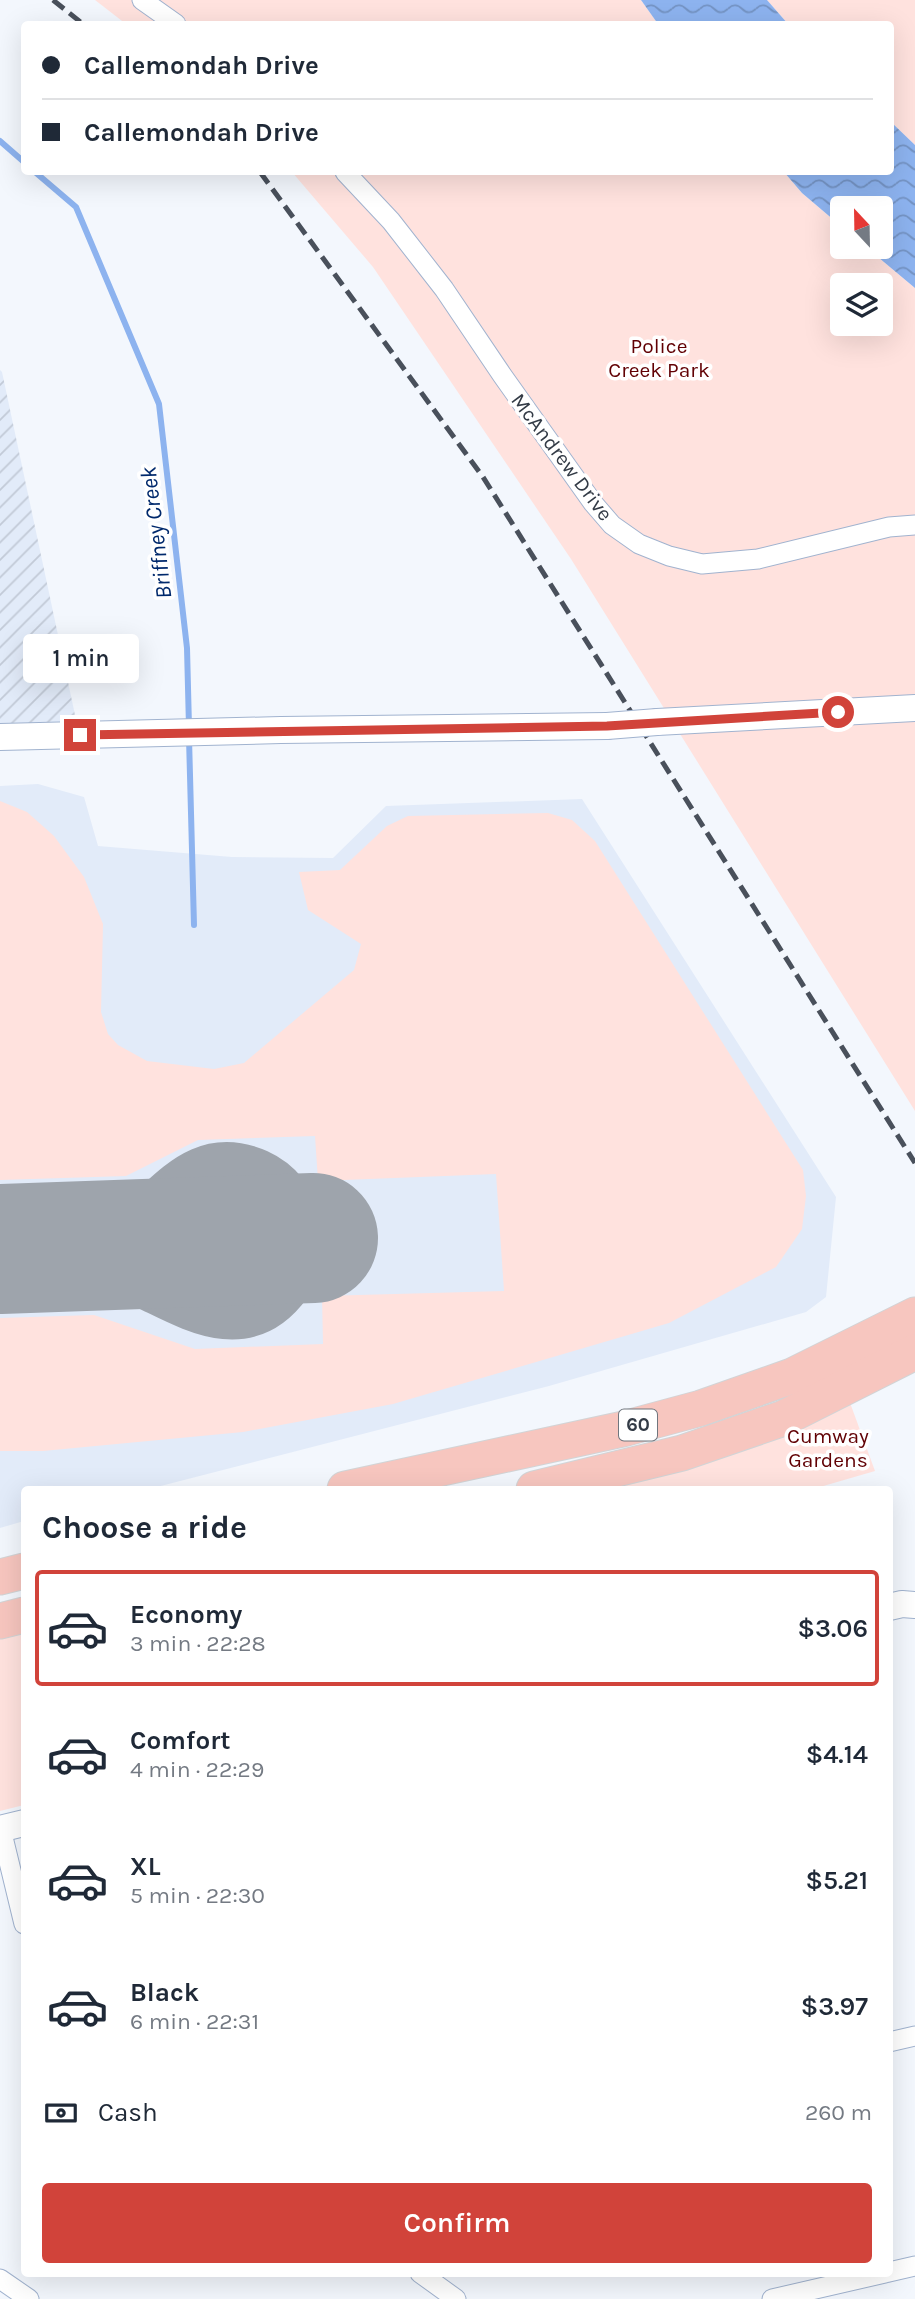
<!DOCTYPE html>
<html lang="en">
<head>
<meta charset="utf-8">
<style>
	body { margin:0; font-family:Karla,sans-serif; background:#f2f2f3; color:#1f2937; height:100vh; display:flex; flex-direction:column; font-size:26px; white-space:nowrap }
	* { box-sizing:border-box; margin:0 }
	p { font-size:23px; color:#747a83 }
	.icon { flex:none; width:38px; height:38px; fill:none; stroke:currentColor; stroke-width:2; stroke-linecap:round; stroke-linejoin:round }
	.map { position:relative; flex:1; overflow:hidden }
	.side { position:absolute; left:21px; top:1486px; width:872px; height:791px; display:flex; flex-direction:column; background:#fff; border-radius:7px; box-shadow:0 7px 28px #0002 }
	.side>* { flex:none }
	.banner { position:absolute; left:21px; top:21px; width:873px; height:154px; border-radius:7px; box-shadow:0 7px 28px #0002; display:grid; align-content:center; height:154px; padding:0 21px; background:#fff }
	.needle { width:46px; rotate:338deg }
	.fabs { position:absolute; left:830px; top:196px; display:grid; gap:14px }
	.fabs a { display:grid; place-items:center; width:63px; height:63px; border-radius:7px; background:#fff; box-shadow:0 7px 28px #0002; font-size:35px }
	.end { position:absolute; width:32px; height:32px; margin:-16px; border:9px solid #d1433a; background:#fff; box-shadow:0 0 0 4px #fff }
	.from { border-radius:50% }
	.bubble { position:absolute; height:49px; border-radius:7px; background:#fff; box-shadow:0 7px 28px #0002; font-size:23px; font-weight:600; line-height:49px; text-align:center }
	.banner b { display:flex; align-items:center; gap:24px; height:66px; font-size:26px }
	.banner b+b { border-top:2px solid #e0e1e3 }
	.banner i { width:18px; height:18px; background:#1f2937 }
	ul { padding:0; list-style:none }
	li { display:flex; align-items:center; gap:21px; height:116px; margin:0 14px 10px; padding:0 7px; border:4px solid transparent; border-radius:7px }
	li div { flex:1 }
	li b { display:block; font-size:26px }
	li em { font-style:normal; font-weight:600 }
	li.selected { border-color:#d1433a }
	li>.icon { width:63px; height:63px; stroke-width:1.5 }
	h2 { padding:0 21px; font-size:32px; line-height:84px }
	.pay { display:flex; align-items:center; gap:18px; height:77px; padding:0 21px; font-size:26px }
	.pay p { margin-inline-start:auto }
	.cta { display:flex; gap:14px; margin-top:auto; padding:14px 21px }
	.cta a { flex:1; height:80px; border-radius:7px; background:#d1433a; color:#fff; font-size:28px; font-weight:600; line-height:80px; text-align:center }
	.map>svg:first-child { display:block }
</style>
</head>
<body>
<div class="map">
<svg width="915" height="2299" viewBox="0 0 915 2299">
	<defs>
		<pattern id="industrial-furrows" width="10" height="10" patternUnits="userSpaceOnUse" patternTransform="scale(1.75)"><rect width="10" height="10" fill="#e2ebf9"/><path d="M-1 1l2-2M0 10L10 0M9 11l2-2" fill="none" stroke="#c2cad7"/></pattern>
		<pattern id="water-waves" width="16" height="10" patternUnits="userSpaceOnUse" patternTransform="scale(1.75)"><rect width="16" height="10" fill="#8db3ef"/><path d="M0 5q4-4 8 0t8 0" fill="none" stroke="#7493c3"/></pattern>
	</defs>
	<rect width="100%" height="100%" fill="#f3f7fd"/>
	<polygon fill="#e2ebf9" points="38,784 84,797 98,846 232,857 333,858 386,806 582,799 836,1197 826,1297 806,1312 549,1386 149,1489 24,1489 24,1521 0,1528 0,786"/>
	<polygon fill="url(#industrial-furrows)" points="0,370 2,372 78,729 0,731"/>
	<g fill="#ffe2de" fill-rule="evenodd">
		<polygon points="95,0 641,0 658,24 126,24"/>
		<polygon points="767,0 915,0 915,145 891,122 891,24 788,24"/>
		<path d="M292,172H784L802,193L842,227V247H866L915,288V1111L571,559L373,267ZM842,285H880V324H842Z"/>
		<polygon points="0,801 27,812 54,836 84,877 103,924 101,1012 108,1034 118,1045 147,1061 214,1069 244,1063 354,970 361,944 308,910 299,872 340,870 387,826 408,816 548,813 572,820 595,841 803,1170 806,1196 802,1229 776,1267 669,1323 393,1404 243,1432 43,1451 0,1451 0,1318 94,1315 195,1349 323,1344 322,1296 504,1291 496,1174 318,1181 315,1136 198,1140 126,1176 0,1180"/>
		<polygon points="849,1400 875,1471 813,1489 580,1489"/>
		<polygon points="24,1630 24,1805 0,1811 0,1636"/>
	</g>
	<g fill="url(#water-waves)">
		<polygon points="641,0 767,0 788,24 658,24"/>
		<polygon points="891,122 915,145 915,288 866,247 880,247 880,208 842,208 842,227 802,193 784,172 891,172"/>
	</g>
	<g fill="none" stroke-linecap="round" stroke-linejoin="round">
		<g stroke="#8db3ef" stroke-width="6">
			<polyline points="0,141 24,162"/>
			<polyline points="35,172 76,207 159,404 187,648 189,727"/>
			<polyline points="189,738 194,925"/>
		</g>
		<path stroke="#9ea4ac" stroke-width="52" d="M0,1248C30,1247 78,1249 106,1241C161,1224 187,1144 257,1175C277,1184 291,1202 297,1223C302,1243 298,1266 286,1283C246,1338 194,1306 148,1284C123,1271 97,1259 72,1246"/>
		<polyline stroke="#9ea4ac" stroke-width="130" points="0,1249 313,1238"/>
		<g stroke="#a1b3cf" stroke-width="21">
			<g id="street">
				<polyline points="142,0 176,24"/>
				<polyline points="345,172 391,221 444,289 502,375 593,503 612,525 639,544 669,556 702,564 758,559 889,527 915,525"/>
				<polyline points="1,1829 24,1924"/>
				<polyline points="889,2042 915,2036"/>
				<polyline points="889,2272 915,2266"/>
				<polyline points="420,2273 456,2299"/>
				<polyline points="0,2279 29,2299"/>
				<polyline points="772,2299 885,2273"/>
			</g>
		</g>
		<g stroke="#a1b3cf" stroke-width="28">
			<g id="secondary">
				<polyline points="657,722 915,708"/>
				<polyline points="0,737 281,730 607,726"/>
				<polyline points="889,1607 902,1604 915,1605"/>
				<polyline points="0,1829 24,1823"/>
			</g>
		</g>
		<g stroke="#d2d4d6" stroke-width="37">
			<g id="highway">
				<polyline points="345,1489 623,1429 701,1408 792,1376 915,1315"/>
				<polyline points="534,1489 682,1453 784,1418 915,1352"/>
				<polyline points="0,1577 24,1571"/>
				<polyline points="0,1621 24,1615"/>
			</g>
		</g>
		<use href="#street" stroke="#fff" stroke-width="19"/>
		<use href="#secondary" stroke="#fff" stroke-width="26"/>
		<use href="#highway" stroke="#f7c6bf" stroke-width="35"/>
		<g stroke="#49505b" stroke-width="5" stroke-dasharray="14 7" stroke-linecap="butt">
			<polyline points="53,0 83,24"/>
			<polyline points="260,172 483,477 915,1163"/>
		</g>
		<g stroke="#a1b3cf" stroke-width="28" stroke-linecap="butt">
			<polyline id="secondary-bridge" points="607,726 657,722"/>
		</g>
		<use href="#secondary-bridge" stroke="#fff" stroke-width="26"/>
	</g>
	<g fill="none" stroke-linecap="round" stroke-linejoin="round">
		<polyline stroke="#d1433a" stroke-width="9" points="80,735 607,726 838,712"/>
	</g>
	<g text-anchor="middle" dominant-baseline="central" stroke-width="7" stroke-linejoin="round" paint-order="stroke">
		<rect fill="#fff" stroke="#70767e" stroke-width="2" x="619" y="1409.5" width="38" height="31" rx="5"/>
		<g font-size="19" font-weight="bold" fill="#333b46">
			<text x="638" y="1425">60</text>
		</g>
		<g font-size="21" fill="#610104" stroke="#fff">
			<text x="659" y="346">Police<tspan x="659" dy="24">Creek Park</tspan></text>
			<text x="828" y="1436">Cumway<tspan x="828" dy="24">Gardens</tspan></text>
		</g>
		<g font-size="21" fill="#333b46" stroke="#fff">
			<text transform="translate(562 457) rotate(53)">McAndrew Drive</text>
		</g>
		<g font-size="23" font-style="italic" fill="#00296c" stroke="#fff">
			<text transform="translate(156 533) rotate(-97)">Briffney Creek</text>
		</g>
	</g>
</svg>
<div class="fabs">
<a><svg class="needle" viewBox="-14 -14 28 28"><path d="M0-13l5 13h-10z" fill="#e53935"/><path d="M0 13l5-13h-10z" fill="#747a83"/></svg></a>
<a><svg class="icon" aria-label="layers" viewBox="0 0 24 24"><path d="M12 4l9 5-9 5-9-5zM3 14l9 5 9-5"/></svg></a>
</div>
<i class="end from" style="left:838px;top:712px"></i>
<i class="end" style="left:80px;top:735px"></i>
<div class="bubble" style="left:23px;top:634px;width:116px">1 min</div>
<div class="banner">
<b><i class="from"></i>Callemondah Drive</b>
<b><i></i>Callemondah Drive</b>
</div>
<section class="side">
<h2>Choose a ride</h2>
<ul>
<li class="selected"><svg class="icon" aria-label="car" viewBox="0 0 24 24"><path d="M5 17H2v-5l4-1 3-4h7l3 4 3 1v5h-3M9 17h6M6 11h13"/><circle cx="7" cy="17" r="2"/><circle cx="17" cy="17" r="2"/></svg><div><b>Economy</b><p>3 min · 22:28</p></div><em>$3.06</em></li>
<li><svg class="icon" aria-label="car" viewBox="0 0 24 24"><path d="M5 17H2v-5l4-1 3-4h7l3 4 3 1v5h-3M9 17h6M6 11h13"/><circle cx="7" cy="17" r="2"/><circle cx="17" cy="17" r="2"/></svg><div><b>Comfort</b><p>4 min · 22:29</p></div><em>$4.14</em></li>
<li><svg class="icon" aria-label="car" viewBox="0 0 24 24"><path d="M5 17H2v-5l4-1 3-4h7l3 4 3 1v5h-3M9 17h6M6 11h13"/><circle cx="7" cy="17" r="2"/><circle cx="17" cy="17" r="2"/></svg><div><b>XL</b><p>5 min · 22:30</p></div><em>$5.21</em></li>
<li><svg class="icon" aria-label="car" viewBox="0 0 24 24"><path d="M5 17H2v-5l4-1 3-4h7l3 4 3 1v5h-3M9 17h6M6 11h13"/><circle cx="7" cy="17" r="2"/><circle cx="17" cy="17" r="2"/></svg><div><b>Black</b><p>6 min · 22:31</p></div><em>$3.97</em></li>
</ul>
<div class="pay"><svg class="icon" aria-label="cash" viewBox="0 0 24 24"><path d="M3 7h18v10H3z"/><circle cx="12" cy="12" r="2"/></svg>Cash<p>260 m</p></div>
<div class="cta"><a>Confirm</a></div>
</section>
</div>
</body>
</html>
